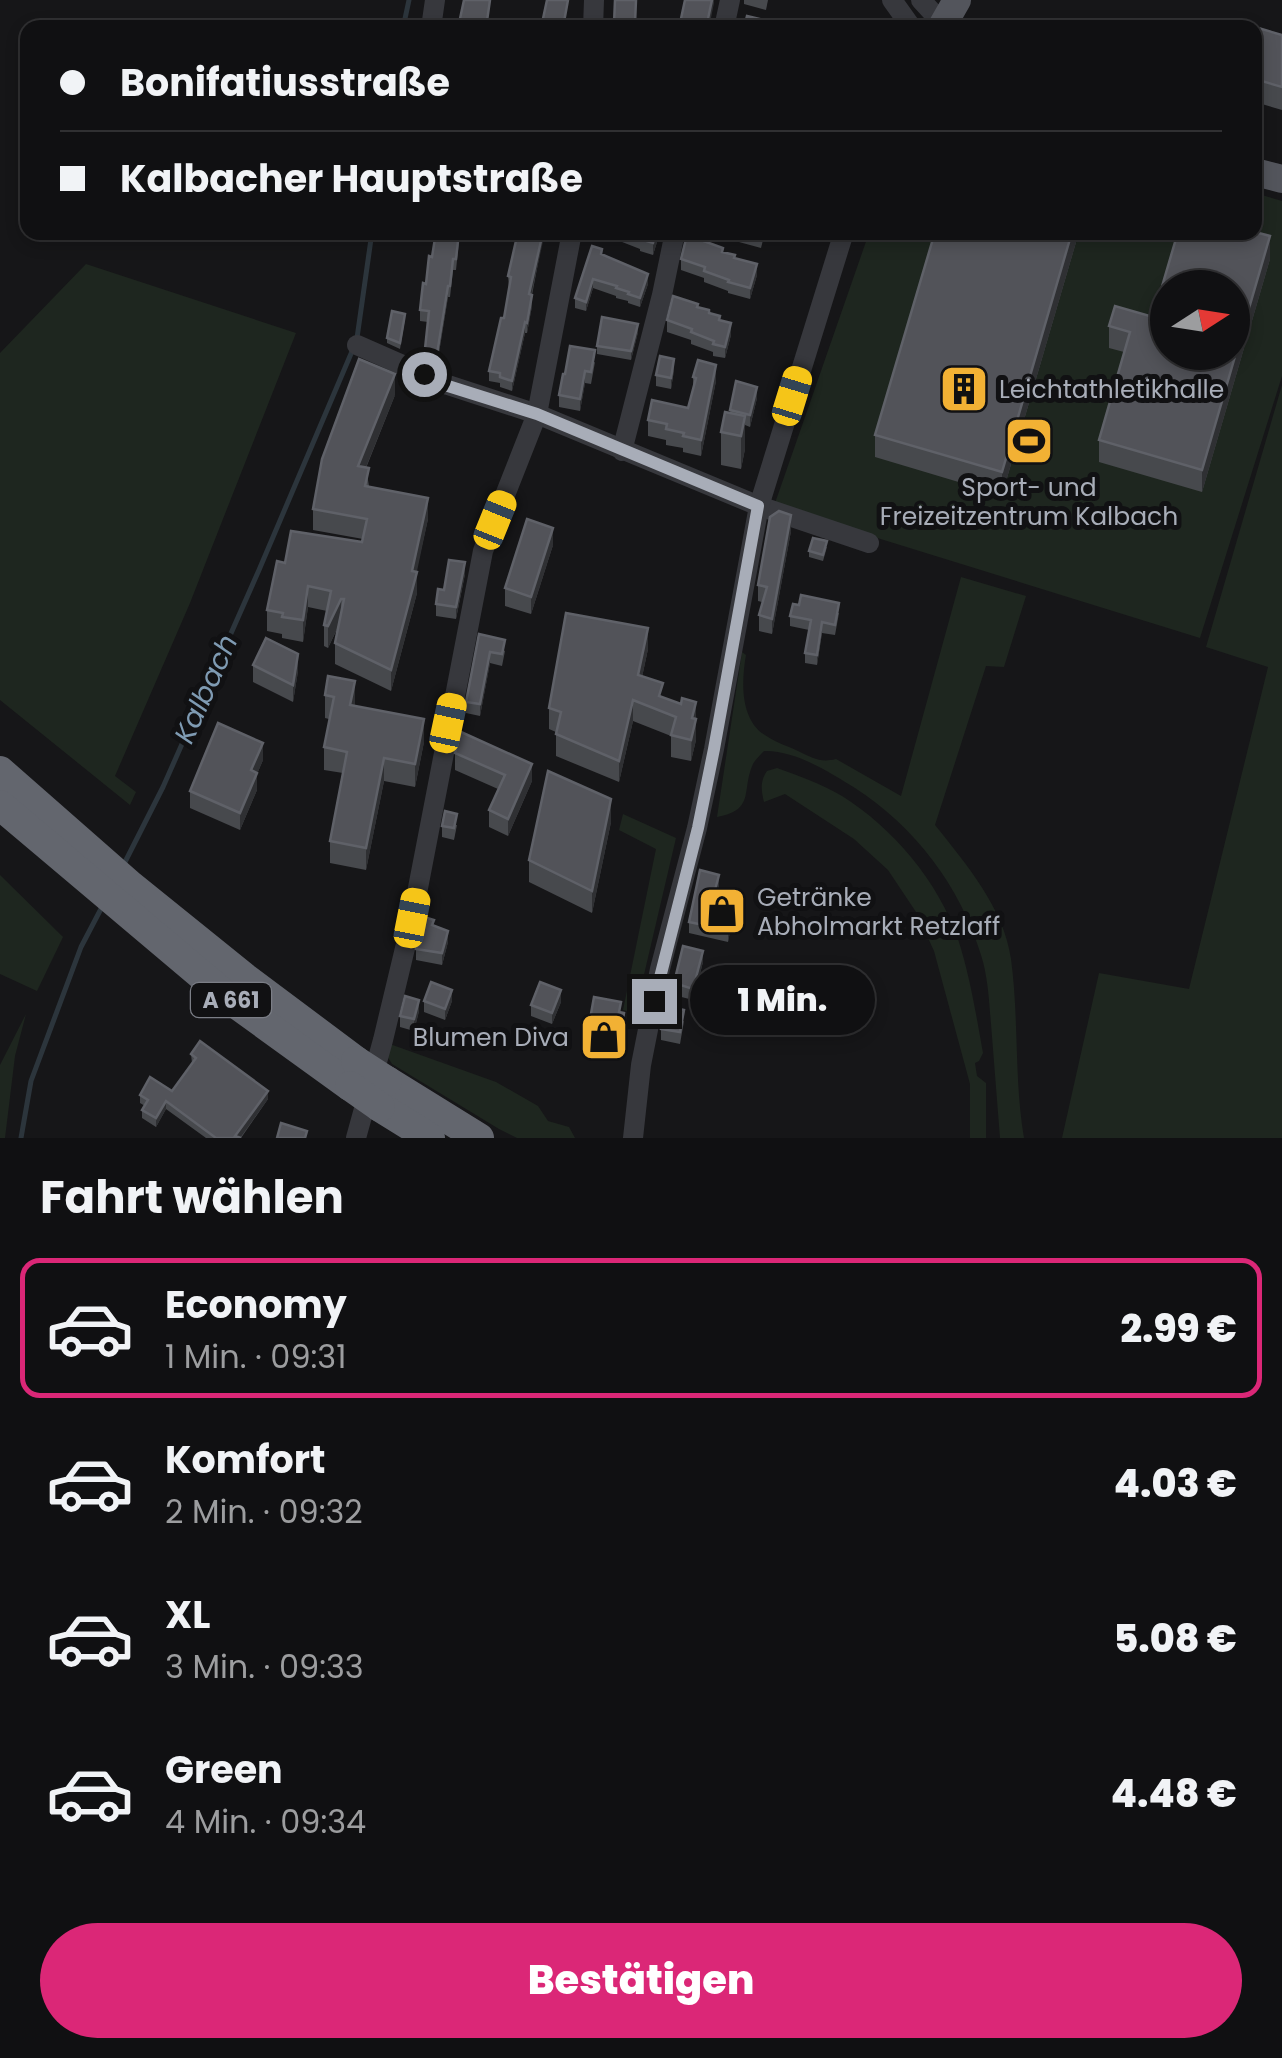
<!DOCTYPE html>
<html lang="de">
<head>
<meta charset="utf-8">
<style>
	body { margin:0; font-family:Poppins,sans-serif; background:#1e1e20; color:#f1f3f6; height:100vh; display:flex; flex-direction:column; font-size:38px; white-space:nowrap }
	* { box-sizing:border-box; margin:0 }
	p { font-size:32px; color:#9c9d9f }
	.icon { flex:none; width:55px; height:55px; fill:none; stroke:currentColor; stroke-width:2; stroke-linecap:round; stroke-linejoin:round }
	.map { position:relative; height:1138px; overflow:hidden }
	.details { display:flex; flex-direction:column; background:#101012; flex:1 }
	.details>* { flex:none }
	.hud { position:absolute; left:20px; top:20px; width:1242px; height:220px; border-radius:20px; box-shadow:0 5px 15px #0003,0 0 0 2px #303032; display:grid; align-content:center; height:220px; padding:0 40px; background:#101012 }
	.needle { width:65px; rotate:78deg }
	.fabs { position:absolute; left:1150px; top:270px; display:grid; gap:20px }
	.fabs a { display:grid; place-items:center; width:100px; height:100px; border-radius:50%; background:#101012; box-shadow:0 5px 15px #0003,0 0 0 2px #303032; font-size:50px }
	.end { position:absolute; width:45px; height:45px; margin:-22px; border:12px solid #a8adb8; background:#111; box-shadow:0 0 0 5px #111 }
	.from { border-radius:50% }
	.bubble { position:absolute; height:70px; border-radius:35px; background:#101012; box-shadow:0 5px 15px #0003,0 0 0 2px #303032; font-size:32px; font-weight:800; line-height:70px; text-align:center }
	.car { position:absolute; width:30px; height:60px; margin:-30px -15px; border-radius:12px; box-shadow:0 0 8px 2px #0007; background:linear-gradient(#f5c518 24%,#345 0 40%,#f5c518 0 76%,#345 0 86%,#f5c518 0) }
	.hud b { display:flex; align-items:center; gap:35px; height:95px; font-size:38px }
	.hud b+b { border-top:2px solid #303032 }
	.hud i { width:25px; height:25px; background:#f1f3f6 }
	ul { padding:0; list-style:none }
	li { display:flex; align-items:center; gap:30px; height:140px; margin:0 20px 15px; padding:0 20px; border:5px solid transparent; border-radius:20px }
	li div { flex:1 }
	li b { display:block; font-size:38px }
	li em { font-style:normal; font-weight:800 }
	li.on { border-color:#db2777 }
	li>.icon { width:90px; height:90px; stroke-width:1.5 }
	h2 { padding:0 40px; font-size:45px; line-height:120px }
	.primary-button { display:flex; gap:20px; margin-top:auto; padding:20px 40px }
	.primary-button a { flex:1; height:115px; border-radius:60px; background:#db2777; color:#fff; font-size:40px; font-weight:800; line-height:115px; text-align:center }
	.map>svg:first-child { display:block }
</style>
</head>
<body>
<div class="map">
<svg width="1282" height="1138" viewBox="0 0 1282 1138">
	<rect width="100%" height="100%" fill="#161618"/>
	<g fill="#1e261f" fill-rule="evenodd">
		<path d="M1255,193L1282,201V376L1200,638L774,506L869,233L1255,232ZM1168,288H1232V352H1168Z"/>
		<polygon points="86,264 296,333 190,603 115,776 136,792 130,805 0,700 0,353"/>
		<polygon points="1282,385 1282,1138 1062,1138 1099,973 1189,989 1268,667 1206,647"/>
		<path d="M961,577L1026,596L1004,667L986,666L935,825C966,864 1004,908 1011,959C1019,1018 1014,1078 1024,1138H1000C997,1100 994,1062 991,1024C989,1001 988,977 981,955C960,886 915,827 855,788C829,772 795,750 764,751C761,754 755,760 753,764C741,790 756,810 717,817L742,652L746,655C741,683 740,722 768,737C777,743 788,746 798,751C813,758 820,763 836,759L901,796Z"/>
		<path d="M777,768C799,776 822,784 842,796C893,828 938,881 958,939C970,976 976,1014 983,1053L979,1061L975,1063L977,1076L986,1083V1138H970V1084L934,951L916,912L888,870L854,839L785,794L764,802C761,790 760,781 767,771Z"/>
		<polygon points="623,814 676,838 635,1013 623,1010 656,849 619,830"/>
		<polygon points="0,875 63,937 37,991 0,974"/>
		<polygon points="26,1014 15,1056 5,1138 0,1138 0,1065"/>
		<polygon points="387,1043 496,1082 538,1106 548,1121 569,1127 575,1138 517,1138 499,1129 392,1064 384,1051"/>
	</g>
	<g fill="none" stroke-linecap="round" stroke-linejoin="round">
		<g stroke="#2c353c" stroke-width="5">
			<polyline points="403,28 409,0"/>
			<polyline points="357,338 372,232"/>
			<polyline points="124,864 163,787 259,570 353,349"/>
			<polyline points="21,1138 31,1081 81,947 103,905"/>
		</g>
		<g stroke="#37383d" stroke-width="20">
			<polyline points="892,0 912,28"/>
			<polyline points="921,0 943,24"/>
			<polyline points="431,28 435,0"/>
			<polyline points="593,28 594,0"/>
			<polyline points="724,28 730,0"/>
			<polyline points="357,345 448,385 537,414 759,506 869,543"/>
			<polyline points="622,451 662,295 675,232"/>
			<polyline points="356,1138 383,1040 412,919 483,551 537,414 572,232"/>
			<polyline points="633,1138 641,1065 660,969 697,828 714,749 759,506 844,232"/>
		</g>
		<g stroke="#53555c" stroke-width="28">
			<polyline points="941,28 957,0"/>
			<polyline points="1255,172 1282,179"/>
		</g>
		<g stroke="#63666e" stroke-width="30">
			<polyline points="0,771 131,886 245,978 356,1061"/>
			<polyline points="0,805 231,1000 350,1086"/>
			<polyline points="387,1081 479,1138"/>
			<polyline points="380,1107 430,1138"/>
		</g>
		<g stroke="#63666e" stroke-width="30">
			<polyline points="356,1061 387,1081"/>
			<polyline points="350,1086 380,1107"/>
		</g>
	</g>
	<g fill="#47494d">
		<polygon points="744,0 768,0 766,10 744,4"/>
		<polygon points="1255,28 1282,35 1282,110 1255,102"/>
		<polygon points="460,232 456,270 453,270 450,297 448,297 437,365 425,360 428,322 420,321 420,310 432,257"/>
		<polygon points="544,232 532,295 532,306 527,333 525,333 512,391 500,387 500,383 489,381 489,371 504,318 509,287 508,276"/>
		<polygon points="606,232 660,232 653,255 640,251 640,249 617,240 617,237"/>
		<polygon points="729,232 765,232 761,248 739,242 739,237 729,234"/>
		<polygon points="1079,232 1002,495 875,457 875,435"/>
		<polygon points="723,252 735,258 757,275 750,299 728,293 728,291 704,282 704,278 681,270 681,259"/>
		<polygon points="602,254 648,284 640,307 628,303 628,301 616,298 616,296 593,288 586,311 575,308 575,298"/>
		<polygon points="1270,259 1202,492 1099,462 1099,440 1124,352 1109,348 1109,326 1153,317"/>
		<polygon points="697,307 720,321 731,335 725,358 713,356 713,352 691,344 691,340 667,332 667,320"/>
		<polygon points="405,319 400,349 387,343 387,338"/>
		<polygon points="638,332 631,360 597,354 597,346"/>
		<polygon points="595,362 591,384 585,383 580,411 559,407 559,395 565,374"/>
		<polygon points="674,370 671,389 656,386 656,375"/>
		<polygon points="693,377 716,381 701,456 683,452 683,448 666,445 666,440 648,436 648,420 688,408 693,388"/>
		<polygon points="736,381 757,398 750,427 745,425 745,449 741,469 721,465 721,432 730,413"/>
		<polygon points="395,395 366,468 369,486 428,519 416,572 417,593 391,691 335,664 335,643 339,625 328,648 324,646 324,625 327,611 308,607 303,642 282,638 282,634 267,631 267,610 285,563 362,542 363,539 313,530 313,509"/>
		<polygon points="791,531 772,634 759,631 759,615 762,602 758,601 758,585"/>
		<polygon points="553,545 531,614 505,606 505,588"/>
		<polygon points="827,547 823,561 809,557 809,551"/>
		<polygon points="465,574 456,619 436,616 436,604 444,590"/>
		<polygon points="839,613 835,635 822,633 817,665 805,663 805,653 809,630 790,626 790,616"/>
		<polygon points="479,634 505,651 502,666 490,663 480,716 466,713 466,702"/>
		<polygon points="648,649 642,677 663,698 681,704 696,702 696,740 691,761 671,757 671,736 633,721 619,782 556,756 556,732 549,729 549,708"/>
		<polygon points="253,665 298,671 293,702 253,682"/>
		<polygon points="328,676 355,705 424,742 415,787 384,781 366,870 330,863 330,841 343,773 324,770 324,747 329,719 325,718 325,695"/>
		<polygon points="455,753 532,781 508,836 489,827 489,810 498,789 455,770"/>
		<polygon points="263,760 257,774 257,790 240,830 190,808 190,791"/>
		<polygon points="611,822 592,913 529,882 529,860"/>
		<polygon points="457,825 454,840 442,837 442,826"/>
		<polygon points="719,887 714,906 732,921 728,942 689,933 689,922"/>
		<polygon points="434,926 448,942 442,965 416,960 416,949"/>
		<polygon points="703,962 693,1000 674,995 674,983"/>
		<polygon points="424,1001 452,1001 445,1020 424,1012"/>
		<polygon points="561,1002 552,1024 531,1016 531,1005"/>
		<polygon points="419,1011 414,1031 400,1027 400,1016"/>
		<polygon points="621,1012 624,1030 621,1049 616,1048 614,1058 587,1053 587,1036"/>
		<polygon points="684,1021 680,1044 661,1040 661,1029"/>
		<polygon points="191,1054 268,1099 241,1138 206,1138 166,1109 156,1127 142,1118 142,1110 145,1106 140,1103 140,1095 172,1091 192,1063"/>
	</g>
	<g fill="#2f3033">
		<polygon points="712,0 714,0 714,3 709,28 706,28"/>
		<polygon points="543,232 544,232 544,237 529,305 529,294"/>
		<polygon points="656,232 660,232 653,255 653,243"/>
		<polygon points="1072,232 1079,232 1002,495 1002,472"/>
		<polygon points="1270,236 1270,259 1202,492 1202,470"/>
		<polygon points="757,264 757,275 750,299 750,288"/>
		<polygon points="648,274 648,284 640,307 640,298"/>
		<polygon points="593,279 593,288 586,311 586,302"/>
		<polygon points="448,286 448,297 437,365 437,354"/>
		<polygon points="532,295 532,306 527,333 527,323"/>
		<polygon points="525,322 525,333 512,391 512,381"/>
		<polygon points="731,323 731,335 725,358 725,347"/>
		<polygon points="638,324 638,332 631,360 631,351"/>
		<polygon points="674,359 674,370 671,389 671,378"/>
		<polygon points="716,365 716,381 701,456 701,440"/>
		<polygon points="585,371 585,383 580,411 580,399"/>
		<polygon points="395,374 395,395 358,487 358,466"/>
		<polygon points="757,387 757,398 750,427 750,415"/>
		<polygon points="745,416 745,449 741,469 741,436"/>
		<polygon points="428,498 428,519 416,576 417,572 417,593 391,691 391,670"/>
		<polygon points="791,515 791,531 772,634 772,619"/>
		<polygon points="553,528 553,545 531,614 531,597"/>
		<polygon points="465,562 465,574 456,619 456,607"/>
		<polygon points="308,586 308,607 303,642 303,620"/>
		<polygon points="341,599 341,620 328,648 328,626"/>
		<polygon points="822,622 822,633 817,665 817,655"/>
		<polygon points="648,628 648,649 638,696 638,675"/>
		<polygon points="490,652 490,663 480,716 480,704"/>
		<polygon points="298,654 298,671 293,702 293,685"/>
		<polygon points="355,681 355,704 350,727 350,705"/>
		<polygon points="633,700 633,721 619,782 619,761"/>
		<polygon points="696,702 696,740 691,761 692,718"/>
		<polygon points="424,719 424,742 415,787 415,764"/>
		<polygon points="263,743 263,760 257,774 257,790 240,830 240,813 251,770"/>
		<polygon points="384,758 384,781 366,870 366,848"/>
		<polygon points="532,764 532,781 508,836 508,819"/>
		<polygon points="611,799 611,822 592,913 592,891"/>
		<polygon points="719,875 719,887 711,917 711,905"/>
		<polygon points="732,910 732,921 728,942 728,930"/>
		<polygon points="448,931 448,942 442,965 442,953"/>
		<polygon points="703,951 703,962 693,1000 693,989"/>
		<polygon points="452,990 452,1001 445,1020 445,1009"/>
		<polygon points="561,990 561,1002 552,1024 552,1013"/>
		<polygon points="419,1000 419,1011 414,1031 414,1019"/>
		<polygon points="624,1013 624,1030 621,1049 621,1032"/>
		<polygon points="268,1091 268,1099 240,1138 235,1136"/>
		<polygon points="166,1101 166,1109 156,1127 156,1118"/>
	</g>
	<g fill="#525359" stroke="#5f6168" stroke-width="2.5" fill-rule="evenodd">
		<polygon points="464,0 490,0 486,28 458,28"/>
		<polygon points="547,0 568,0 564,22 571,23 570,28 541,28"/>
		<polygon points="615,0 636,0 635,24 642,24 642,28 612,28 612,24 614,24"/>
		<polygon points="685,0 712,0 706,28 679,28"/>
		<polygon points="747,16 794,27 794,28 744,28"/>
		<polygon points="1245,24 1282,35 1282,87 1255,79 1255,28 1244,28"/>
		<polygon points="436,232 459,232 456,259 453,259 450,286 448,286 437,354 425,349 429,311 420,310 423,283 426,284 429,256 432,257"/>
		<polygon points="518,232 543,232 529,294 532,295 527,323 525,322 512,381 500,377 500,373 489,371 501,318 504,318 511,277 508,276"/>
		<polygon points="629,232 656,232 653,243 640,239 641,237"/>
		<polygon points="745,232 762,232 761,237"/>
		<polygon points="935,232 1072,232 1002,472 875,435"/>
		<path d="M1178,232H1255L1270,236L1202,470L1099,440L1130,332L1109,326L1115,306L1153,317ZM1168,288H1232V352H1168Z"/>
		<polygon points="687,235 723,248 722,252 735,255 734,258 757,264 750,288 728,282 729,280 704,271 705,267 681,259"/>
		<polygon points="592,246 602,249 601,254 648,274 640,298 628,294 629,292 616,288 617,286 593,279 586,302 575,298"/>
		<polygon points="673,296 698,304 697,307 709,310 709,313 720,316 719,320 731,323 725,347 713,344 714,341 691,332 692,329 667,320"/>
		<polygon points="392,311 405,314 400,343 387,338"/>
		<polygon points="602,317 638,324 631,351 597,346"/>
		<polygon points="570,346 595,350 591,372 585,371 580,399 559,395 563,374 565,374"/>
		<polygon points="660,356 674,359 671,378 656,375"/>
		<polygon points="359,359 395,374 358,466 369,468 365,486 428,498 412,571 417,572 391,670 335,643 344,599 341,599 328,626 324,625 331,591 308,586 303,620 282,617 283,613 267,610 277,561 285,563 291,531 362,542 367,519 313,509 322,459"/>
		<polygon points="698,360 716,365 701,440 683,436 684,433 666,429 667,424 648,420 652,400 688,408 696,378 693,377"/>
		<polygon points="736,381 757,387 750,415 730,410"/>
		<polygon points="725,412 745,416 741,436 721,432"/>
		<polygon points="779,511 791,515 772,619 759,615 767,587 758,585 770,517"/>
		<polygon points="527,519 553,528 531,597 505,588"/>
		<polygon points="813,538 827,541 823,555 809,551"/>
		<polygon points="449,560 465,562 456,607 436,604 438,589 444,590"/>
		<polygon points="801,595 839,603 835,625 822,622 817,655 805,653 811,620 790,616 793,604 799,605"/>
		<polygon points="566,613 648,628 638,675 663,683 659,696 681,704 682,698 696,702 692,718 696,719 691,740 671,735 676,717 633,700 619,761 556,734 561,712 549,708"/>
		<polygon points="479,634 505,640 502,654 490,652 480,704 466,702"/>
		<polygon points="266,638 298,654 293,685 253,665"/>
		<polygon points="328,676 355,681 350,705 424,719 415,764 384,758 366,848 330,841 347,752 324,747 334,697 325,695"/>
		<polygon points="218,723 263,743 251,770 257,773 240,813 190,791"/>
		<polygon points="461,732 532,764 508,819 489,810 505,775 455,753"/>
		<polygon points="548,771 611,799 592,891 529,860"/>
		<polygon points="445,811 457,814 454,828 442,826"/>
		<polygon points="700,870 719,875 711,905 732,910 728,930 689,922"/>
		<polygon points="424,917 434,920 432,925 448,931 442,953 416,949"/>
		<polygon points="683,946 703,951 693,989 674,983"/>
		<polygon points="431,982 452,990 445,1009 424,1001"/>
		<polygon points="540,982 561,990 552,1013 531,1005"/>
		<polygon points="405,996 419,1000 414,1019 400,1016"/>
		<polygon points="594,997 621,1002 619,1012 624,1013 621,1032 616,1031 614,1041 587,1036"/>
		<polygon points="665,1006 684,1010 680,1032 661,1029"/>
		<polygon points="200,1041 268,1091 235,1136 241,1138 216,1138 166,1101 156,1118 142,1110 148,1100 140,1095 150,1077 172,1091 196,1058 191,1054"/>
		<polygon points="281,1123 307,1131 305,1138 277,1138"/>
	</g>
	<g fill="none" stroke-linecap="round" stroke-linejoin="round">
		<polyline stroke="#a8adb8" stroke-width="12" points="424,374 448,386 537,414 758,506 714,749 698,828 654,1001"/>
	</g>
	<defs>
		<g id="building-square" transform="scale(2.5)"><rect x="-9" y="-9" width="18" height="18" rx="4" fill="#f2b134" stroke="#111113"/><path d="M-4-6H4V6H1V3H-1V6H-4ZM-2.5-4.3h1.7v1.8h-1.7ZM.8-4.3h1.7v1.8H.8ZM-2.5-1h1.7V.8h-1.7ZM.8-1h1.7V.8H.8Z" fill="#111"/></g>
		<g id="stadium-square" transform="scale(2.5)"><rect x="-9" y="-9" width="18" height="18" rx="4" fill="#f2b134" stroke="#111113"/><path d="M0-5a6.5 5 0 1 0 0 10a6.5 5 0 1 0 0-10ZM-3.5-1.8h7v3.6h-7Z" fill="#111"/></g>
		<g id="shop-square" transform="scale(2.5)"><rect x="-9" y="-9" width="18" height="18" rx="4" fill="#f2b134" stroke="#111113"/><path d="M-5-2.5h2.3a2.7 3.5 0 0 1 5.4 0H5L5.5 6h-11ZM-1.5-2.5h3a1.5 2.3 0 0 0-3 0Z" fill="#111"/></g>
	</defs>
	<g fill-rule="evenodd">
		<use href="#building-square" x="964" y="389"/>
		<use href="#stadium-square" x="1029" y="441"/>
		<use href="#shop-square" x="722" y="911"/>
		<use href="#shop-square" x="604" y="1037"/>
	</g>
	<g text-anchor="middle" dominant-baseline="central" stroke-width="10" stroke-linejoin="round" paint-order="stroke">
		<rect fill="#111113" stroke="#7b7e86" stroke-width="2.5" x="191" y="983" width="80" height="34" rx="8"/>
		<g font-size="22" font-weight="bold" fill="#a8adb8">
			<text x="231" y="1000">A 661</text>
		</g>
		<g font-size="25" fill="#a8adb8" stroke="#111113" text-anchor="start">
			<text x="999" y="389">Leichtathletikhalle</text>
			<text x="1029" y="487" text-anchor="middle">Sport- und<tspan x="1029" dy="29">Freizeitzentrum Kalbach</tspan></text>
			<text x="757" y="897">Getränke<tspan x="757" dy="29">Abholmarkt Retzlaff</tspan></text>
			<text x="569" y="1037" text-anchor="end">Blumen Diva</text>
		</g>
		<g font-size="28" font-style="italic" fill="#7f9bb3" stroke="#111113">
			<text transform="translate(206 689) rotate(-66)">Kalbach</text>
		</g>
	</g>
</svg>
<div class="fabs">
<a><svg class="needle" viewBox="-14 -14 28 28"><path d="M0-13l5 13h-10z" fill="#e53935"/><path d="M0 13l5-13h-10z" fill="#9c9d9f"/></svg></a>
</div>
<i class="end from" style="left:424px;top:374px"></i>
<i class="end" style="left:654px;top:1001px"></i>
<div class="bubble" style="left:690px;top:965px;width:185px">1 Min.</div>
<i class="car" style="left:792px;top:396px;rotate:17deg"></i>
<i class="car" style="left:495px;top:520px;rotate:22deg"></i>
<i class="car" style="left:448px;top:723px;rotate:12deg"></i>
<i class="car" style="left:412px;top:918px;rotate:11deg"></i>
<div class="hud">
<b><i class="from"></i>Bonifatiusstraße</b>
<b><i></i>Kalbacher Hauptstraße</b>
</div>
</div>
<section class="details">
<h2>Fahrt wählen</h2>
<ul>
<li class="on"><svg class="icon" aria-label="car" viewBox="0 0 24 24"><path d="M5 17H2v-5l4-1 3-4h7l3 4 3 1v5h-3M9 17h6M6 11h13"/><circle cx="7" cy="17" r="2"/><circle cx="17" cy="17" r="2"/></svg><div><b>Economy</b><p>1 Min. · 09:31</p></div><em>2.99 €</em></li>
<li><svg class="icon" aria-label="car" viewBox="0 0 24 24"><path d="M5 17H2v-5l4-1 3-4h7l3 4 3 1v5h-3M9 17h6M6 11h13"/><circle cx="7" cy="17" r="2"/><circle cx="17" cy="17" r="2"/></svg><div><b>Komfort</b><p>2 Min. · 09:32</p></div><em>4.03 €</em></li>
<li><svg class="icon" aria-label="car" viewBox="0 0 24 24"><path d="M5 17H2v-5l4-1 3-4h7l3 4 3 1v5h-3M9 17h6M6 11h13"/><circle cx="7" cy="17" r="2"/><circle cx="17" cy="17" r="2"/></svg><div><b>XL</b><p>3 Min. · 09:33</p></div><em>5.08 €</em></li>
<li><svg class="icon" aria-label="car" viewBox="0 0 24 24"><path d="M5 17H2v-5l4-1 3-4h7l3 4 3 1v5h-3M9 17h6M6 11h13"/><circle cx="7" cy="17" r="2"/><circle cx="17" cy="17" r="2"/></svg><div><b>Green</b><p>4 Min. · 09:34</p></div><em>4.48 €</em></li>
</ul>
<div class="primary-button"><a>Bestätigen</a></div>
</section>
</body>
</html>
